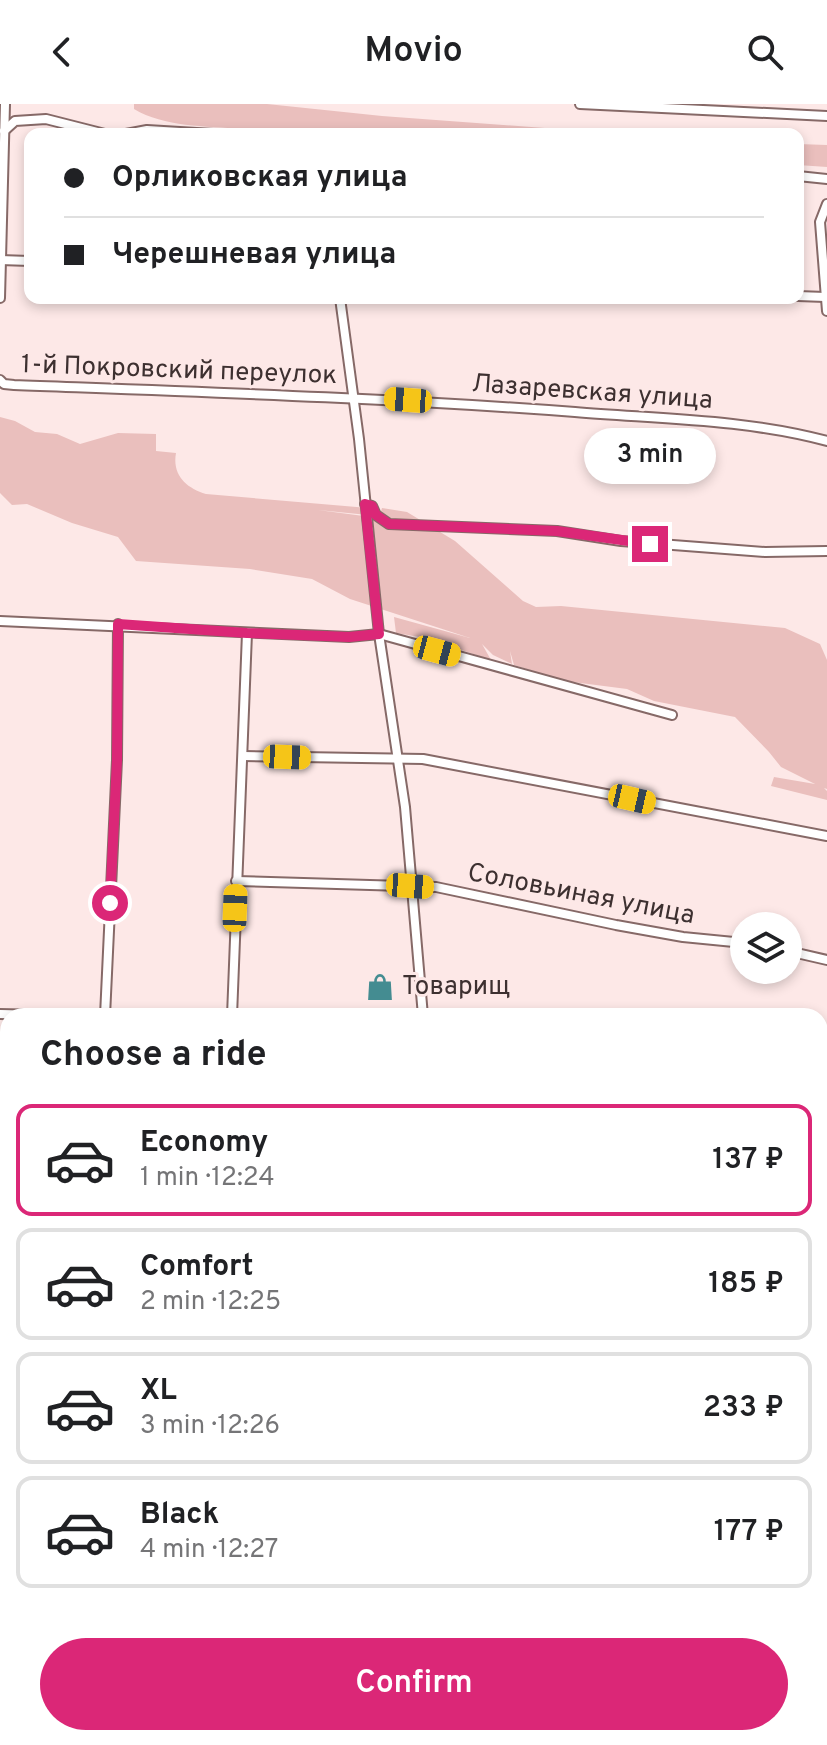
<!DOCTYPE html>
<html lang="en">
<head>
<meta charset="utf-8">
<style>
	body { margin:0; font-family:Overpass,sans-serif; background:#f2f2f2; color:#202124; height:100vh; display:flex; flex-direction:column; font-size:30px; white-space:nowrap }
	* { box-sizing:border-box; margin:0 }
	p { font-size:26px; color:#757577 }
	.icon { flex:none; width:44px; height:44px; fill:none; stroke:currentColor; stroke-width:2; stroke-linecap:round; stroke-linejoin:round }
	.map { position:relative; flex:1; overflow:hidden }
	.sheet { position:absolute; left:0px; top:904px; width:828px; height:738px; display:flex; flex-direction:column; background:#fff; border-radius:24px 24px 0 0; box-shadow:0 4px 12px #0003 }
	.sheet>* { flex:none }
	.banner { position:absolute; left:24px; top:24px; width:780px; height:176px; border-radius:16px; box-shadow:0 4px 12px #0003; display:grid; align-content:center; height:176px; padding:0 40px; background:#fff }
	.fabs { position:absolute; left:730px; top:808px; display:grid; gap:16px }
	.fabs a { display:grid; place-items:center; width:72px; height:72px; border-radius:50%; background:#fff; box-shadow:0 4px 12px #0003; font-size:40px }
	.end { position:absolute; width:36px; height:36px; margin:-18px; border:10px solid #db2777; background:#fff; box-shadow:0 0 0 4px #fff }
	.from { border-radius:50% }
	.bubble { position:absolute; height:56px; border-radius:28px; background:#fff; box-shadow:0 4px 12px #0003; font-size:26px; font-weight:600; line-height:56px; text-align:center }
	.car { position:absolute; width:24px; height:48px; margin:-24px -12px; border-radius:10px; box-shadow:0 0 6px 2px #0007; background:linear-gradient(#f5c518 24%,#345 0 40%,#f5c518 0 76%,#345 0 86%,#f5c518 0) }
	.banner b { display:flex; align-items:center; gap:28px; height:76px; font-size:30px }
	.banner b+b { border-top:2px solid #e0e0e0 }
	.banner i { width:20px; height:20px; background:#202124 }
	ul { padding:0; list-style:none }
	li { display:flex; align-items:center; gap:24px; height:112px; margin:0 16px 12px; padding:0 24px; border:4px solid #e0e0e0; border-radius:16px }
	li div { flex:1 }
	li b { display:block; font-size:30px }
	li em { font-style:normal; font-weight:600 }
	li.selected { border-color:#db2777 }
	li>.icon { width:72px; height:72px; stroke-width:1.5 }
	h2 { padding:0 40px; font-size:36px; line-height:96px }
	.button { display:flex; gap:16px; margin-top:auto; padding:16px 40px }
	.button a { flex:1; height:92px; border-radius:48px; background:#db2777; color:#fff; font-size:32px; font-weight:600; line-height:92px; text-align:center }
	header { display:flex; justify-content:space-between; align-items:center; height:104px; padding:0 40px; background:#fff; font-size:36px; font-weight:600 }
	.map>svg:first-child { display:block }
</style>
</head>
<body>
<header><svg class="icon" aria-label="back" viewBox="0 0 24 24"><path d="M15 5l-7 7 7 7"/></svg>Movio<svg class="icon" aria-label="search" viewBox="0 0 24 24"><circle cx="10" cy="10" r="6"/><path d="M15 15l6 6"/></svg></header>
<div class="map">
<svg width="827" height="1641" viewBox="0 0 827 1641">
	<rect width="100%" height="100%" fill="#fde8e7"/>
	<g fill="#eabfbd">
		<path d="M134,0H267L382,12L625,30C498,30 368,36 241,25C206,22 164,23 134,5Z"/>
		<polygon points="798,40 827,41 827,63 798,61"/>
		<path d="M0,313L15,317L35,328L57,330L80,340L118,329L156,330V347L176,349C172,371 186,384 206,390L380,405L378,412L318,406L379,414L382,404L407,408L455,437L523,497L536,503L561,502L785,524L820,540L827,556V685L824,684L827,687V696L771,682L774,673L815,680L781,663L769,648L735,613L654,597L627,585L565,577L514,561L510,547L512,560L493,551L482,540L491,556L426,534L396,529L394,513L470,534L350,495L312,475L250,465L136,457L118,433L72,419L27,400L12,401L0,389Z"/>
	</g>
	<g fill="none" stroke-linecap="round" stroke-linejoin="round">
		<g stroke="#866967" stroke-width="12">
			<g id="minor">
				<polyline points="580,0 827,12"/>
				<polyline points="4,27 15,17 46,15 105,30"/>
				<polyline points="126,30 147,26 213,30"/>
				<polyline points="798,72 827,75"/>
				<polyline points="827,100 820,118 827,207"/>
				<polyline points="0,156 30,157"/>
				<polyline points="798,192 825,193"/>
				<polyline points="0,194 5,0"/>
				<polyline points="340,194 359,335 379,530 405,703 423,912"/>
				<path d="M0,276L4,280L14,281C201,288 388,294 575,308C659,315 745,315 827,337"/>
				<polyline points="365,400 372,402 376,411 389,420 557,427 621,437 765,448 827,447"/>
				<polyline points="0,517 349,533 379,530 672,611"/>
				<polyline points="243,652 423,655 827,732"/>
				<polyline points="236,777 436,783 616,821 683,833 744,839"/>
				<polyline points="788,847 827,856"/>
				<polyline points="0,910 84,912"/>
				<polyline points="105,912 117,656 118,520"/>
				<polyline points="232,912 247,529"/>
				<polyline points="820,999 827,1001"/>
				<polyline points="820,1142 827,1144"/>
				<polyline points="820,1259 827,1258"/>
				<polyline points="0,1305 8,1306"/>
				<polyline points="820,1386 827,1385"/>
				<polyline points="820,1516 827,1515"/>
				<polyline points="0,1555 8,1555"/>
				<polyline points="508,1634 509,1641"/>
				<polyline points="81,1641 81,1634"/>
				<polyline points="208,1641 208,1634"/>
				<polyline points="333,1641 334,1634"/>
			</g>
		</g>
		<use href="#minor" stroke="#fff" stroke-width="8"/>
	</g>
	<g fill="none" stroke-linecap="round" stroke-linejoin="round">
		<polyline stroke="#db2777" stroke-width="10" points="110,799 117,656 118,520 247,529 349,533 379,530 365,400 372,402 376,411 389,420 557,427 650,440"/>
	</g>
	<defs>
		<g id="shop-bare" transform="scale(2.16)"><path d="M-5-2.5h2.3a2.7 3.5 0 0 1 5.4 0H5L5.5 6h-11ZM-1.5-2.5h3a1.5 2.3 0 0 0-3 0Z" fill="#448c91" stroke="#fde8e7" stroke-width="2.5" paint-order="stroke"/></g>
	</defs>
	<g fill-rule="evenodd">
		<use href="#shop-bare" x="380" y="883"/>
	</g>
	<g text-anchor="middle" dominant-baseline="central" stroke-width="6" stroke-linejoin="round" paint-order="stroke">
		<g font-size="26" fill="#3d3030" stroke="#fde8e7">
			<text transform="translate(179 267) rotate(2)">1-й Покровский переулок</text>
			<text transform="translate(592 289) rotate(4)">Лазаревская улица</text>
			<text transform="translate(581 791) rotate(11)">Соловьиная улица</text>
		</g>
		<g font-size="26" fill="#3d3030" stroke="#fde8e7" text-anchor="start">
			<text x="402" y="883">Товарищ</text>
		</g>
	</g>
</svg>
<div class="fabs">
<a><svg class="icon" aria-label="layers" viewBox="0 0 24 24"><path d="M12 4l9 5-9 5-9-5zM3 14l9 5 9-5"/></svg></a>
</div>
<i class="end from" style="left:110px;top:799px"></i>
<i class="end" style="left:650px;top:440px"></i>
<div class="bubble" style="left:584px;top:324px;width:132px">3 min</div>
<i class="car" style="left:408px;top:296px;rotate:274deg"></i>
<i class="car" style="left:437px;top:547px;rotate:105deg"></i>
<i class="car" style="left:287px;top:653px;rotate:92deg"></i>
<i class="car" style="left:632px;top:695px;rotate:103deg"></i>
<i class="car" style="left:410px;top:782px;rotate:94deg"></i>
<i class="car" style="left:235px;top:804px;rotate:2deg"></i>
<div class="banner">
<b><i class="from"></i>Орликовская улица</b>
<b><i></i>Черешневая улица</b>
</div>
<section class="sheet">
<h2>Choose a ride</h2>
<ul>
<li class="selected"><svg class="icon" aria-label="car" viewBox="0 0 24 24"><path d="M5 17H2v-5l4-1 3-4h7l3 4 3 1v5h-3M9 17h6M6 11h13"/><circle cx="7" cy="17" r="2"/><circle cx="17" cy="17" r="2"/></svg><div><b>Economy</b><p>1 min · 12:24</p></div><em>137 ₽</em></li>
<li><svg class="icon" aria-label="car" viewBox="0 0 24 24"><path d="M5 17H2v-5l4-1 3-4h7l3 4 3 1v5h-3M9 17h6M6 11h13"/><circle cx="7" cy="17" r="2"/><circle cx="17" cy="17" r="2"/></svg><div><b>Comfort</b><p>2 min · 12:25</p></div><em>185 ₽</em></li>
<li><svg class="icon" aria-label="car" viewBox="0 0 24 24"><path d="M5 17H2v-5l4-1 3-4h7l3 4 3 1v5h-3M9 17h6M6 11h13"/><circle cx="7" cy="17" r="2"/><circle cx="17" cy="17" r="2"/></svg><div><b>XL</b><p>3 min · 12:26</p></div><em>233 ₽</em></li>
<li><svg class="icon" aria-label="car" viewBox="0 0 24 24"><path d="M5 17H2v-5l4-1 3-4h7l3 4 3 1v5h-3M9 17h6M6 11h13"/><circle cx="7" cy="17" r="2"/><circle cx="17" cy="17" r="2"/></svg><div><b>Black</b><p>4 min · 12:27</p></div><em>177 ₽</em></li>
</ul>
<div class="button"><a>Confirm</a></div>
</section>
</div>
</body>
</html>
